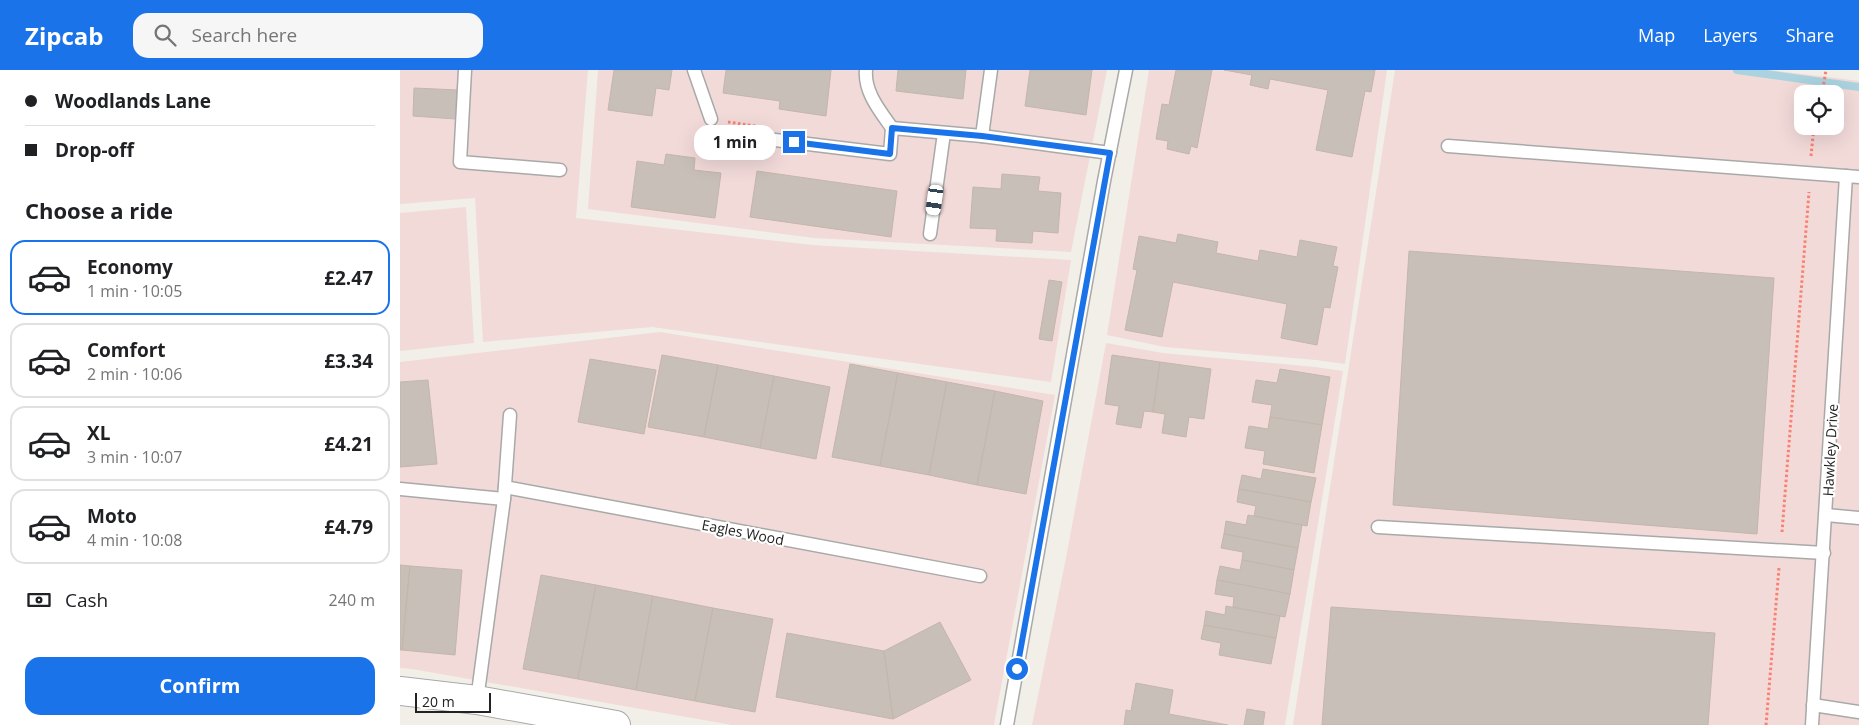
<!DOCTYPE html>
<html lang="en">
<head>
<meta charset="utf-8">
<style>
	body { margin:0; font-family:"Open Sans",sans-serif; background:#f6f6f6; color:#202124; height:100vh; display:flex; flex-direction:column; font-size:19px; white-space:nowrap }
	* { box-sizing:border-box; margin:0 }
	p { font-size:16px; color:#757577 }
	.icon { flex:none; width:28px; height:28px; fill:none; stroke:currentColor; stroke-width:2; stroke-linecap:round; stroke-linejoin:round }
	.map { position:relative; flex:1; overflow:hidden }
	.details { display:flex; flex-direction:column; background:#fff; width:400px }
	.details>* { flex:none }
	.hud { display:grid; align-content:center; height:110px; padding:0 25px; background:#fff }
	.controls { position:absolute; left:1394px; top:15px; display:grid; gap:10px }
	.controls a { display:grid; place-items:center; width:50px; height:50px; border-radius:10px; background:#fff; box-shadow:0 5px 20px #0002; font-size:25px }
	.scale { position:absolute; left:15px; bottom:12px; width:76px; box-sizing:border-box; padding-left:5px; border:2px solid #222; border-top:0; font-size:14px; line-height:18px; white-space:nowrap; color:#222; -webkit-text-stroke:4px #fff; paint-order:stroke }
	.end { position:absolute; width:22px; height:22px; margin:-11px; border:6px solid #1a73e8; background:#fff; box-shadow:0 0 0 2px #fff }
	.from { border-radius:50% }
	.bubble { position:absolute; height:35px; border-radius:15px; background:#fff; box-shadow:0 5px 20px #0002; font-size:16px; font-weight:700; line-height:35px; text-align:center }
	.car { position:absolute; width:15px; height:30px; margin:-15px -8px; border-radius:6px; box-shadow:0 0 4px 1px #0007; background:linear-gradient(#fff 24%,#345 0 40%,#fff 0 76%,#345 0 86%,#fff 0) }
	.hud b { display:flex; align-items:center; gap:18px; height:48px; font-size:19px }
	.hud b+b { border-top:1px solid #e0e0e0 }
	.hud i { width:12px; height:12px; background:#202124 }
	ul { padding:0; list-style:none }
	li { display:flex; align-items:center; gap:15px; height:75px; margin:0 10px 8px; padding:0 15px; border:2px solid #e0e0e0; border-radius:15px }
	li div { flex:1 }
	li b { display:block; font-size:19px }
	li em { font-style:normal; font-weight:700 }
	li.active { border-color:#1a73e8 }
	li>.icon { width:45px; height:45px; stroke-width:1.5 }
	h2 { padding:0 25px; font-size:22px; line-height:60px }
	.pay { display:flex; align-items:center; gap:12px; height:55px; padding:0 25px; font-size:19px }
	.pay p { margin-inline-start:auto }
	.primary-button { display:flex; gap:10px; margin-top:auto; padding:10px 25px }
	.primary-button a { flex:1; height:58px; border-radius:15px; background:#1a73e8; color:#fff; font-size:20px; font-weight:700; line-height:58px; text-align:center }
	header { display:flex; align-items:center; gap:30px; box-sizing:border-box; height:70px; padding:0 25px; background:#1a73e8; color:#fff }
	header strong { font-size:24px }
	nav { display:flex; gap:28px; margin-inline-start:auto; font-size:18px }
	.search { width:350px; height:45px; background:#f6f6f6; display:flex; align-items:center; gap:12px; box-sizing:border-box; padding:0 18px; border-radius:15px; color:#757577; font-size:19px }
	main { display:flex; flex:1; min-height:0 }
	.map>svg:first-child { display:block }
</style>
</head>
<body>
<header>
<strong>Zipcab</strong>
<div class="search"><svg class="icon" aria-label="search" viewBox="0 0 24 24"><circle cx="10" cy="10" r="6"/><path d="M15 15l6 6"/></svg>Search here</div>
<nav><a>Map</a><a>Layers</a><a>Share</a></nav>
</header>
<main>
<section class="details">
<div class="hud">
<b><i class="from"></i>Woodlands Lane</b>
<b><i></i>Drop-off</b>
</div>
<h2>Choose a ride</h2>
<ul>
<li class="active"><svg class="icon" aria-label="car" viewBox="0 0 24 24"><path d="M5 17H2v-5l4-1 3-4h7l3 4 3 1v5h-3M9 17h6M6 11h13"/><circle cx="7" cy="17" r="2"/><circle cx="17" cy="17" r="2"/></svg><div><b>Economy</b><p>1 min · 10:05</p></div><em>£2.47</em></li>
<li><svg class="icon" aria-label="car" viewBox="0 0 24 24"><path d="M5 17H2v-5l4-1 3-4h7l3 4 3 1v5h-3M9 17h6M6 11h13"/><circle cx="7" cy="17" r="2"/><circle cx="17" cy="17" r="2"/></svg><div><b>Comfort</b><p>2 min · 10:06</p></div><em>£3.34</em></li>
<li><svg class="icon" aria-label="car" viewBox="0 0 24 24"><path d="M5 17H2v-5l4-1 3-4h7l3 4 3 1v5h-3M9 17h6M6 11h13"/><circle cx="7" cy="17" r="2"/><circle cx="17" cy="17" r="2"/></svg><div><b>XL</b><p>3 min · 10:07</p></div><em>£4.21</em></li>
<li><svg class="icon" aria-label="car" viewBox="0 0 24 24"><path d="M5 17H2v-5l4-1 3-4h7l3 4 3 1v5h-3M9 17h6M6 11h13"/><circle cx="7" cy="17" r="2"/><circle cx="17" cy="17" r="2"/></svg><div><b>Moto</b><p>4 min · 10:08</p></div><em>£4.79</em></li>
</ul>
<div class="pay"><svg class="icon" aria-label="cash" viewBox="0 0 24 24"><path d="M3 7h18v10H3z"/><circle cx="12" cy="12" r="2"/></svg>Cash<p>240 m</p></div>
<div class="primary-button"><a>Confirm</a></div>
</section>
<div class="map">
<svg width="1459" height="655" viewBox="0 0 1459 655">
	<rect width="100%" height="100%" fill="#f2efe9"/>
	<g fill="#f2dad9" fill-rule="evenodd">
		<polygon points="0,0 188,0 176,148 412,175 671,190 651,312 252,257 83,272 75,128 0,134"/>
		<polygon points="198,0 707,0 671,182 414,168 188,139"/>
		<polygon points="749,0 987,0 945,294 916,290 765,277 707,265"/>
		<path d="M995,0H1370L1459,11V655H893ZM1402,24H1435V56H1402Z"/>
		<polygon points="66,137 74,273 0,281 0,143"/>
		<polygon points="260,262 655,325 594,655 332,655 12,599 0,598 0,292"/>
		<polygon points="706,273 763,283 915,297 943,301 885,655 632,655 665,493"/>
	</g>
	<g fill="none" stroke-linecap="round" stroke-linejoin="round">
		<polyline stroke="#aad3df" stroke-width="8" points="1337,0 1459,17"/>
	</g>
	<g fill="#c7bfb8" stroke="#c4b6ab">
		<polygon points="214,0 272,0 269,20 256,18 252,46 208,40"/>
		<polygon points="326,0 431,0 426,46 379,39 380,31 323,23"/>
		<polygon points="498,0 566,0 563,29 496,21"/>
		<polygon points="630,0 692,0 686,45 625,36"/>
		<polygon points="776,0 812,0 797,78 791,76 789,84 767,79 768,71 756,69 762,34 769,35"/>
		<polygon points="824,0 975,0 971,22 965,21 952,87 916,80 928,20 870,9 868,19 850,15 852,5"/>
		<polygon points="14,18 58,20 56,49 13,46"/>
		<polygon points="266,84 295,88 294,100 321,103 315,148 231,137 237,91 264,95"/>
		<polygon points="357,101 497,121 491,167 350,147"/>
		<polygon points="602,104 640,107 638,121 661,123 658,163 633,161 632,173 596,171 597,159 570,158 573,117 601,119"/>
		<polygon points="778,164 818,172 816,183 858,191 860,180 897,187 900,170 937,177 933,196 938,197 930,238 924,237 917,275 881,268 887,234 773,212 762,267 725,260 737,200 733,199 739,166 776,173"/>
		<polygon points="1009,181 1374,208 1357,464 993,435"/>
		<polygon points="649,210 662,212 652,271 639,269"/>
		<polygon points="262,285 318,295 304,367 248,357"/>
		<polygon points="712,285 760,292 753,342 744,341 741,358 716,354 719,336 705,334"/>
		<polygon points="190,289 256,300 244,364 178,352"/>
		<polygon points="760,292 811,299 804,349 789,347 786,367 762,363 765,344 753,342"/>
		<polygon points="450,294 498,303 480,396 432,387"/>
		<polygon points="318,295 374,306 360,378 304,367"/>
		<polygon points="880,299 930,307 922,355 870,347 872,335 852,332 856,310 877,313"/>
		<polygon points="498,303 547,312 529,405 480,396"/>
		<polygon points="374,306 430,317 416,389 360,378"/>
		<polygon points="28,310 37,394 0,397 0,312"/>
		<polygon points="547,312 595,321 577,415 529,405"/>
		<polygon points="595,321 643,331 626,424 577,415"/>
		<polygon points="870,347 922,355 914,403 863,394 865,381 845,378 849,356 868,359"/>
		<polygon points="863,399 916,408 911,432 839,419 842,405 861,409"/>
		<polygon points="839,419 911,432 907,456 854,446 856,436 837,432"/>
		<polygon points="848,445 902,455 898,478 824,464 826,451 846,455"/>
		<polygon points="824,464 898,478 894,500 842,490 843,482 821,478"/>
		<polygon points="842,490 894,500 890,524 817,510 820,496 840,500"/>
		<polygon points="0,495 10,496 2,580 0,580"/>
		<polygon points="10,496 62,500 55,585 2,580"/>
		<polygon points="141,505 196,515 178,609 123,599"/>
		<polygon points="817,510 890,524 885,547 833,537 834,527 815,524"/>
		<polygon points="196,515 253,526 236,620 178,609"/>
		<polygon points="253,526 313,538 295,631 236,620"/>
		<polygon points="826,536 880,546 876,568 804,555 806,541 825,545"/>
		<polygon points="931,537 1315,563 1308,655 922,655"/>
		<polygon points="313,538 373,549 355,642 295,631"/>
		<polygon points="540,552 571,610 493,649 484,581"/>
		<polygon points="804,555 876,568 871,594 819,585 821,573 801,569"/>
		<polygon points="387,563 484,581 493,649 376,627"/>
		<polygon points="736,613 773,620 769,644 828,655 724,655 726,640 731,641"/>
		<polygon points="847,639 865,642 863,655 844,655"/>
	</g>
	<g fill="none" stroke-linecap="round" stroke-linejoin="round">
		<g stroke="#a9a9a9" stroke-width="15">
			<g id="service">
				<polyline points="65,0 60,92 160,100"/>
				<polyline points="294,0 311,49"/>
				<path d="M466,0C464,22 480,41 492,58"/>
				<polyline points="582,66 591,0"/>
				<polyline points="375,70 490,84 492,58 582,66 710,83"/>
				<polyline points="1048,76 1459,107"/>
				<polyline points="530,164 544,63"/>
				<polyline points="105,417 580,506"/>
				<polyline points="0,419 104,429"/>
				<polyline points="1426,445 1459,448"/>
				<polyline points="978,457 1424,483"/>
				<polyline points="77,630 104,429 110,345"/>
				<polyline points="1413,635 1459,642"/>
				<polyline points="607,655 704,111 726,0"/>
				<polyline points="1412,655 1446,106"/>
			</g>
		</g>
		<g stroke="#a9a9a9" stroke-width="30">
			<polyline id="tertiary" points="0,621 77,630 216,655"/>
		</g>
		<g stroke="#fa8072" stroke-width="3" stroke-dasharray="2.5 2.5" stroke-linecap="butt">
			<polyline points="1422,24 1426,0"/>
			<polyline points="328,52 362,57"/>
			<polyline points="1411,86 1414,56"/>
			<polyline points="1382,462 1409,122"/>
			<polyline points="1366,655 1379,498"/>
		</g>
		<use href="#service" stroke="#fff" stroke-width="12"/>
		<use href="#tertiary" stroke="#fff" stroke-width="28"/>
	</g>
	<g fill="none" stroke-linecap="round" stroke-linejoin="round">
		<polyline stroke="#1a73e8" stroke-width="6" points="394,72 490,84 492,58 582,66 710,83 617,599"/>
	</g>
	<g text-anchor="middle" dominant-baseline="central" stroke-width="4.5" stroke-linejoin="round" paint-order="stroke">
		<g font-size="14" fill="#222" stroke="#fff">
			<text transform="translate(1430 380) rotate(-87)">Hawkley Drive</text>
			<text transform="translate(343 462) rotate(11)">Eagles Wood</text>
		</g>
	</g>
</svg>
<div class="controls">
<a><svg class="icon" aria-label="locate" viewBox="0 0 24 24"><circle cx="12" cy="12" r="6"/><path d="M12 2v4M12 18v4M2 12h4M18 12h4"/></svg></a>
</div>
<div class="scale">20 m</div>
<i class="end from" style="left:617px;top:599px"></i>
<i class="end" style="left:394px;top:72px"></i>
<div class="bubble" style="left:294px;top:55px;width:82px">1 min</div>
<i class="car" style="left:535px;top:130px;rotate:188deg"></i>
</div>
</main>
</body>
</html>
